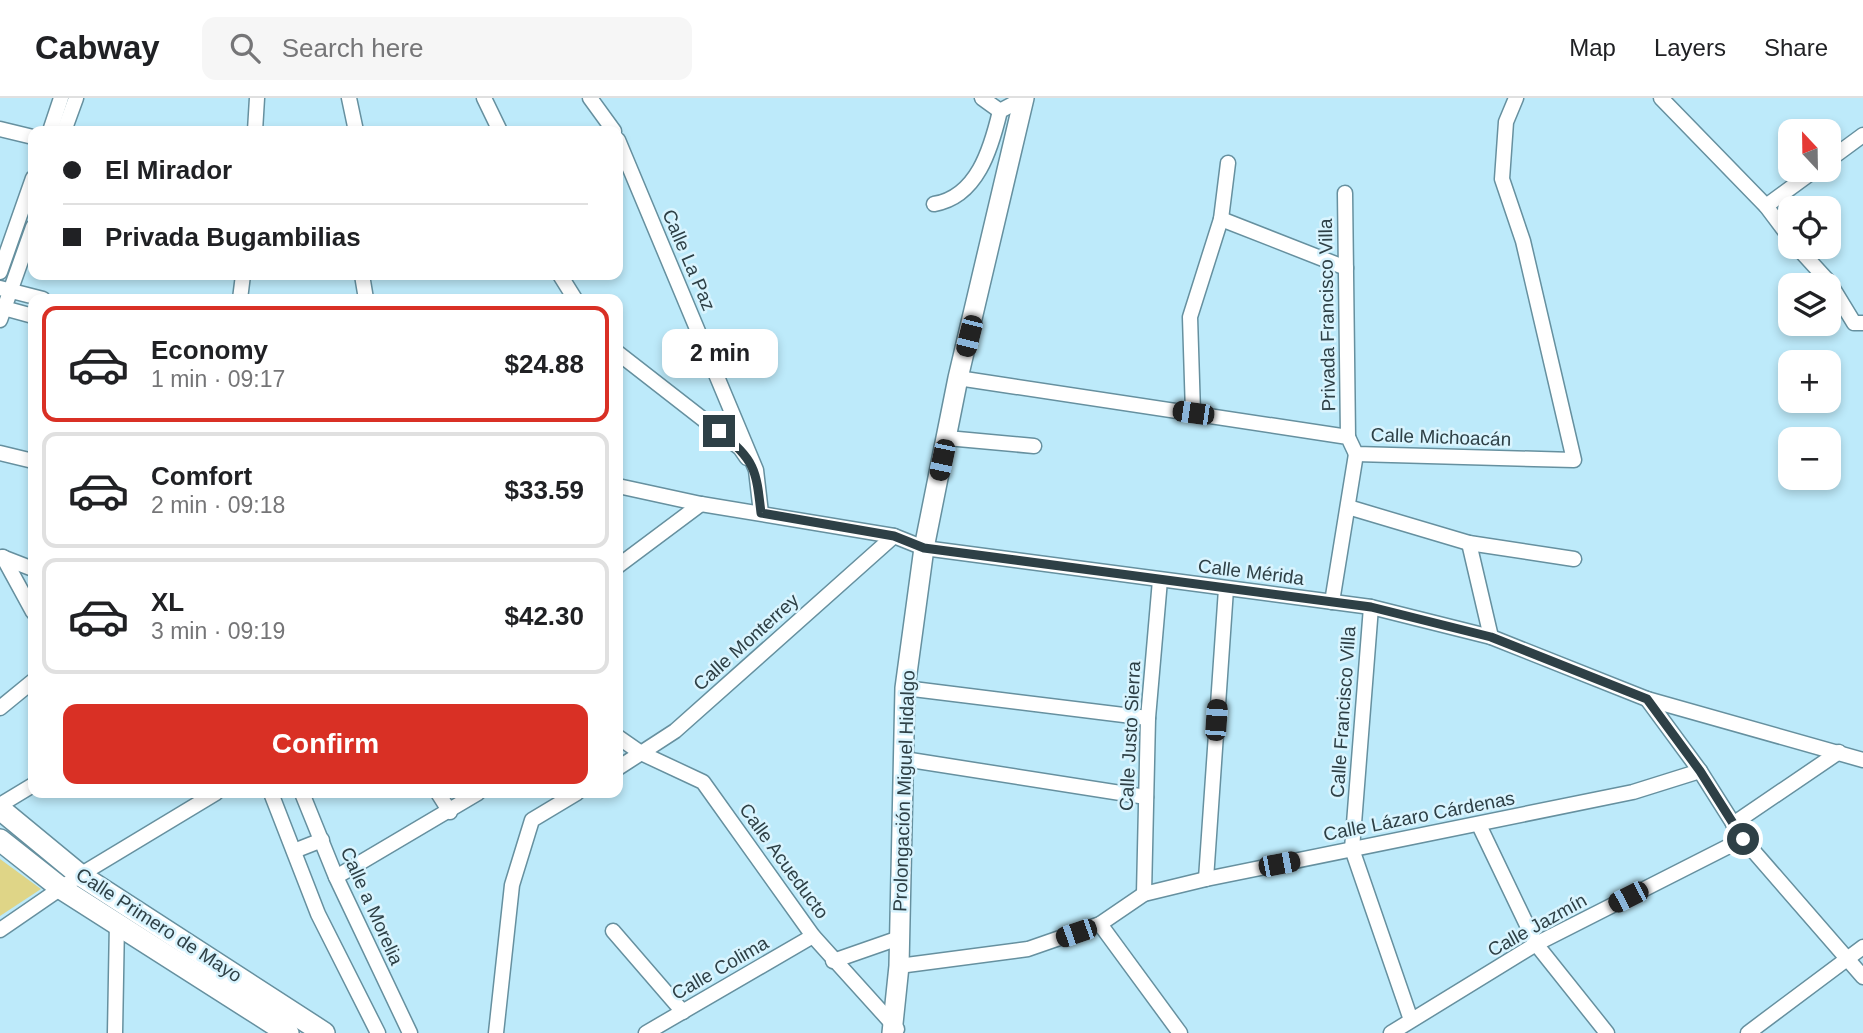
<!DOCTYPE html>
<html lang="en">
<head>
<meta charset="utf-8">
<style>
	body { margin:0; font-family:Arial,sans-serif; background:#f6f6f6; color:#202124; height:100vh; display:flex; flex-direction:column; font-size:26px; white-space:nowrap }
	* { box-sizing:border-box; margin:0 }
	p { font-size:23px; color:#757577 }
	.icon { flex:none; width:38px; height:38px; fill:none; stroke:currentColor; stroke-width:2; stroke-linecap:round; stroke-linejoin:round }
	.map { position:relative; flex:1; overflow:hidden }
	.drawer { position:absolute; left:28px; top:196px; width:595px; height:504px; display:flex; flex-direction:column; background:#fff; border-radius:14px; box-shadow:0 4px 10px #0003 }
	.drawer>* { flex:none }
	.guide { position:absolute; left:28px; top:28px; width:595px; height:154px; border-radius:14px; box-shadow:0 4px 10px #0003; display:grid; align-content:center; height:154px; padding:0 35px; background:#fff }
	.needle { width:46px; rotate:338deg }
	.fabs { position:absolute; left:1778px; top:21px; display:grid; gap:14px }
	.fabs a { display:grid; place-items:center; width:63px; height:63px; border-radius:14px; background:#fff; box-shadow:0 4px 10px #0003; font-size:35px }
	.end { position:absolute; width:32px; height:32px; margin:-16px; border:9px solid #2e4046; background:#fff; box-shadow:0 0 0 4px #fff }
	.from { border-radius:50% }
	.bubble { position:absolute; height:49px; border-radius:14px; background:#fff; box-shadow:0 4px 10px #0003; font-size:23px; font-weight:700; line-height:49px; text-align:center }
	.car { position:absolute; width:21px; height:42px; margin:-21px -10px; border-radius:9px; box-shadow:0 0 5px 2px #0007; background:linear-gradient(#222 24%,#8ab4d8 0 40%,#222 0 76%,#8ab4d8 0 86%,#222 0) }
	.guide b { display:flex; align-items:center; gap:24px; height:66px; font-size:26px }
	.guide b+b { border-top:2px solid #e0e0e0 }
	.guide i { width:18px; height:18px; background:#202124 }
	ul { padding:12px 0 0; list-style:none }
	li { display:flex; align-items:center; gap:21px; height:116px; margin:0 14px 10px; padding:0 21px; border:4px solid #e0e0e0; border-radius:14px }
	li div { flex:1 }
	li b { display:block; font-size:26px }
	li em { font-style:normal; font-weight:700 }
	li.on { border-color:#d93025 }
	li>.icon { width:63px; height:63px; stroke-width:1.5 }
	.action { display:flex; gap:14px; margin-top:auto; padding:14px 35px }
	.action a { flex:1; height:80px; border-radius:14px; background:#d93025; color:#fff; font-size:28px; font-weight:700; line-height:80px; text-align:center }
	header { display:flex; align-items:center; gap:42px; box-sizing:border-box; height:98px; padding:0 35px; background:#fff; border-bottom:2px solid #e0e0e0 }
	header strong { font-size:33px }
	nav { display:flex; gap:38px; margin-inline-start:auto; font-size:24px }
	.search { width:490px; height:63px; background:#f6f6f6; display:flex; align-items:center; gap:18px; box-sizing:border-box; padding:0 24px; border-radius:14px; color:#757577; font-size:26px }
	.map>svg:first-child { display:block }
</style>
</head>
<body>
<header>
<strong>Cabway</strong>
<div class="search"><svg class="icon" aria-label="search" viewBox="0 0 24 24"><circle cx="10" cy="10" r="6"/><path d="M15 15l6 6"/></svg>Search here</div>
<nav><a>Map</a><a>Layers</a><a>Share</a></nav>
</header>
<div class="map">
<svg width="1863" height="935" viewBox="0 0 1863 935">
	<rect width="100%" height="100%" fill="#bdeafa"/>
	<polygon fill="#dfd587" points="0,761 41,791 0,818"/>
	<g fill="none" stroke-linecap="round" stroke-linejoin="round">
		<g stroke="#66909f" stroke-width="17">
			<g id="street">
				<polyline points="349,0 356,33"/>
				<polyline points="484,0 500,33"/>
				<polyline points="590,0 614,33"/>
				<polyline points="982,0 1000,13"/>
				<polyline points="1661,0 1766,108 1790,140"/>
				<polyline points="0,31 33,39"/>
				<polyline points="50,33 61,0"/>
				<polyline points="64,33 76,0"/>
				<polyline points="255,33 257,0"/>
				<polyline points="618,42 756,372 761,415"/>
				<polyline points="1829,62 1863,37"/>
				<polyline points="1345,95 1348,339"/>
				<path d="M934,106C977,99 991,51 1000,13L1024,0"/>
				<polyline points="1766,108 1815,72"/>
				<polyline points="1221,121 1346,170"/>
				<polyline points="1797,149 1829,184 1854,225 1863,225"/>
				<polyline points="0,174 33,80"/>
				<polyline points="362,177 366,201"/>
				<polyline points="560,177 575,201"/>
				<polyline points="0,190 43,201"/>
				<polyline points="240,201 243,177"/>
				<polyline points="0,209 33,218"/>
				<polyline points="0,222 33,129"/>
				<polyline points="618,255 740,350 747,360"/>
				<polyline points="958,280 1348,339 1356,356 1574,362 1523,143 1502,81 1506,24 1516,0"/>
				<polyline points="1193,315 1190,219 1221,121 1228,65"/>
				<polyline points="947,340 1034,348"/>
				<polyline points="0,355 33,363"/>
				<polyline points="618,388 701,406 894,438 924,450 1371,509 1491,539 1647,601 1863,662"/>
				<polyline points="1348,409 1469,445 1574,461"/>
				<polyline points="1469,445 1491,539"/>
				<polyline points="2,459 33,471"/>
				<polyline points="3,459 33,514"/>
				<polyline points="618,468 701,406"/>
				<polyline points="1332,504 1356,356"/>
				<polyline points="1371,509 1352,751 1411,922"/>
				<polyline points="905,590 1148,620"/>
				<polyline points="1647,601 1700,673 1743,741 1863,879"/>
				<polyline points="0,610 33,583"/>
				<polyline points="618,639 641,655 703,684 813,838 897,931"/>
				<polyline points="904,661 1146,699"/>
				<polyline points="618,670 675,633 894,438"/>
				<polyline points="271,695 318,816 378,935"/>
				<polyline points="302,695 336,779 410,935"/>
				<polyline points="438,695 450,714"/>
				<polyline points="0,707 33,687"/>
				<polyline points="1733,726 1839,654"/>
				<polyline points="1479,727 1536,846 1607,935"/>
				<polyline points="294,753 322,742"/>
				<polyline points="336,779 478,695"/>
				<polyline points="1206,781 1226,491"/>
				<polyline points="1144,796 1148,620 1160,482"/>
				<polyline points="1100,826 1180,935"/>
				<polyline points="0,832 80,777 216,695"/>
				<polyline points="613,833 683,914"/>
				<polyline points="833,863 899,840"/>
				<polyline points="899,868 1028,851 1100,826 1144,796 1206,781 1633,694 1700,673"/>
				<polyline points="115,935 117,824"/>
				<polyline points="496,935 512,787 532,722 577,695"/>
				<polyline points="646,935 813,838"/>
				<polyline points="1391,935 1536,846 1743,741"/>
				<polyline points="1748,935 1863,849"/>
			</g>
		</g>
		<g stroke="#66909f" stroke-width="22">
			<polyline id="secondary" points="892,935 899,868 905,590 924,450 958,280 1024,0"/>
		</g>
		<g stroke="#66909f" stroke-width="24">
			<g id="primary">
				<polyline points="0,711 80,777 324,935"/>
				<polyline points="0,742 62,791 288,935"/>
			</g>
		</g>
		<use href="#street" stroke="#fff" stroke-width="14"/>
		<use href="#secondary" stroke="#fff" stroke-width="19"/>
		<use href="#primary" stroke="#fff" stroke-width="21"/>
	</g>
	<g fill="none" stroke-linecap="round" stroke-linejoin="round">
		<path stroke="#2e4046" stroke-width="9" d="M719,333C755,363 756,370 761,415L894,438L924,450L1371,509L1491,539L1647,601L1700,673L1743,741"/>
	</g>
	<g text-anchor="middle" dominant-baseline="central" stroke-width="5" stroke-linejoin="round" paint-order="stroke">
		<g font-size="19" fill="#2e4046" stroke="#d9f4fe">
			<text transform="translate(689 162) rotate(67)">Calle La Paz</text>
			<text transform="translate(1327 217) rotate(-91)">Privada Francisco Villa</text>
			<text transform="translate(1441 339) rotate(2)">Calle Michoacán</text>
			<text transform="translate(1251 474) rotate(7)">Calle Mérida</text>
			<text transform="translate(746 544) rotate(-42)">Calle Monterrey</text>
			<text transform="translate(1343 614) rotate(-86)">Calle Francisco Villa</text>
			<text transform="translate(1130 638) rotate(-87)">Calle Justo Sierra</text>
			<text transform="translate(904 693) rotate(-88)">Prolongación Miguel Hidalgo</text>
			<text transform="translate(1419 718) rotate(-11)">Calle Lázaro Cárdenas</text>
			<text transform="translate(784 763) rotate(54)">Calle Acueducto</text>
			<text transform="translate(372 808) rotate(66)">Calle a Morelia</text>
			<text transform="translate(159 827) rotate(33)">Calle Primero de Mayo</text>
			<text transform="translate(1537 827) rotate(-29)">Calle Jazmín</text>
			<text transform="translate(720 870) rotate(-30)">Calle Colima</text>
		</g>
	</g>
</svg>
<div class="fabs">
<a><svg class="needle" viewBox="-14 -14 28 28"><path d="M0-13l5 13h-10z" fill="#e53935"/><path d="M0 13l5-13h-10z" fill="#757577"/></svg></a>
<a><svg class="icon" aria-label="locate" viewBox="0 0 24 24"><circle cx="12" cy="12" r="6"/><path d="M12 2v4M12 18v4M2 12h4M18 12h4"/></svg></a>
<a><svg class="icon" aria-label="layers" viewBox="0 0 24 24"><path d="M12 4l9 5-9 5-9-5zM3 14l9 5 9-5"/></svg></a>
<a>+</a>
<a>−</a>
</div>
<i class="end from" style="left:1743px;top:741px"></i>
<i class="end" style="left:719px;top:333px"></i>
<div class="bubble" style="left:662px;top:231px;width:116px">2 min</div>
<i class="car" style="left:969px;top:238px;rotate:194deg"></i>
<i class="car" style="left:1193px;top:315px;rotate:278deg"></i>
<i class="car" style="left:942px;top:362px;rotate:192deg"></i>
<i class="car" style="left:1216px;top:622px;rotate:4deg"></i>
<i class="car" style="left:1279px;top:766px;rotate:79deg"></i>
<i class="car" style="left:1628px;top:799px;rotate:243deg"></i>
<i class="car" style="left:1076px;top:835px;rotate:251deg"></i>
<div class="guide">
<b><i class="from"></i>El Mirador</b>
<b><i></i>Privada Bugambilias</b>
</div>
<section class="drawer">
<ul>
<li class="on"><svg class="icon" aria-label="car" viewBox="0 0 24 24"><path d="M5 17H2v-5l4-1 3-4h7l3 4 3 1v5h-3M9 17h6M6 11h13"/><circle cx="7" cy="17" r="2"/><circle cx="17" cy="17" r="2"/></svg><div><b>Economy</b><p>1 min · 09:17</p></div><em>$24.88</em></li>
<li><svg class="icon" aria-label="car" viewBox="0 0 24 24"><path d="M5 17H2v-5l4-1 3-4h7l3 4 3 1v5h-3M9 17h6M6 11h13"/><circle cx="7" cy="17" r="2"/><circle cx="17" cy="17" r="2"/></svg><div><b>Comfort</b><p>2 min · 09:18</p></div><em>$33.59</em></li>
<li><svg class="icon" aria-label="car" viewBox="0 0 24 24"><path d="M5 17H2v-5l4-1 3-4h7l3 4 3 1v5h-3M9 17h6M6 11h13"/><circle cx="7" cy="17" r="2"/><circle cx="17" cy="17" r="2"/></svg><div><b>XL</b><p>3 min · 09:19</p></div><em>$42.30</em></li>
</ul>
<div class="action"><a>Confirm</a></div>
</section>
</div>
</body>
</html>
